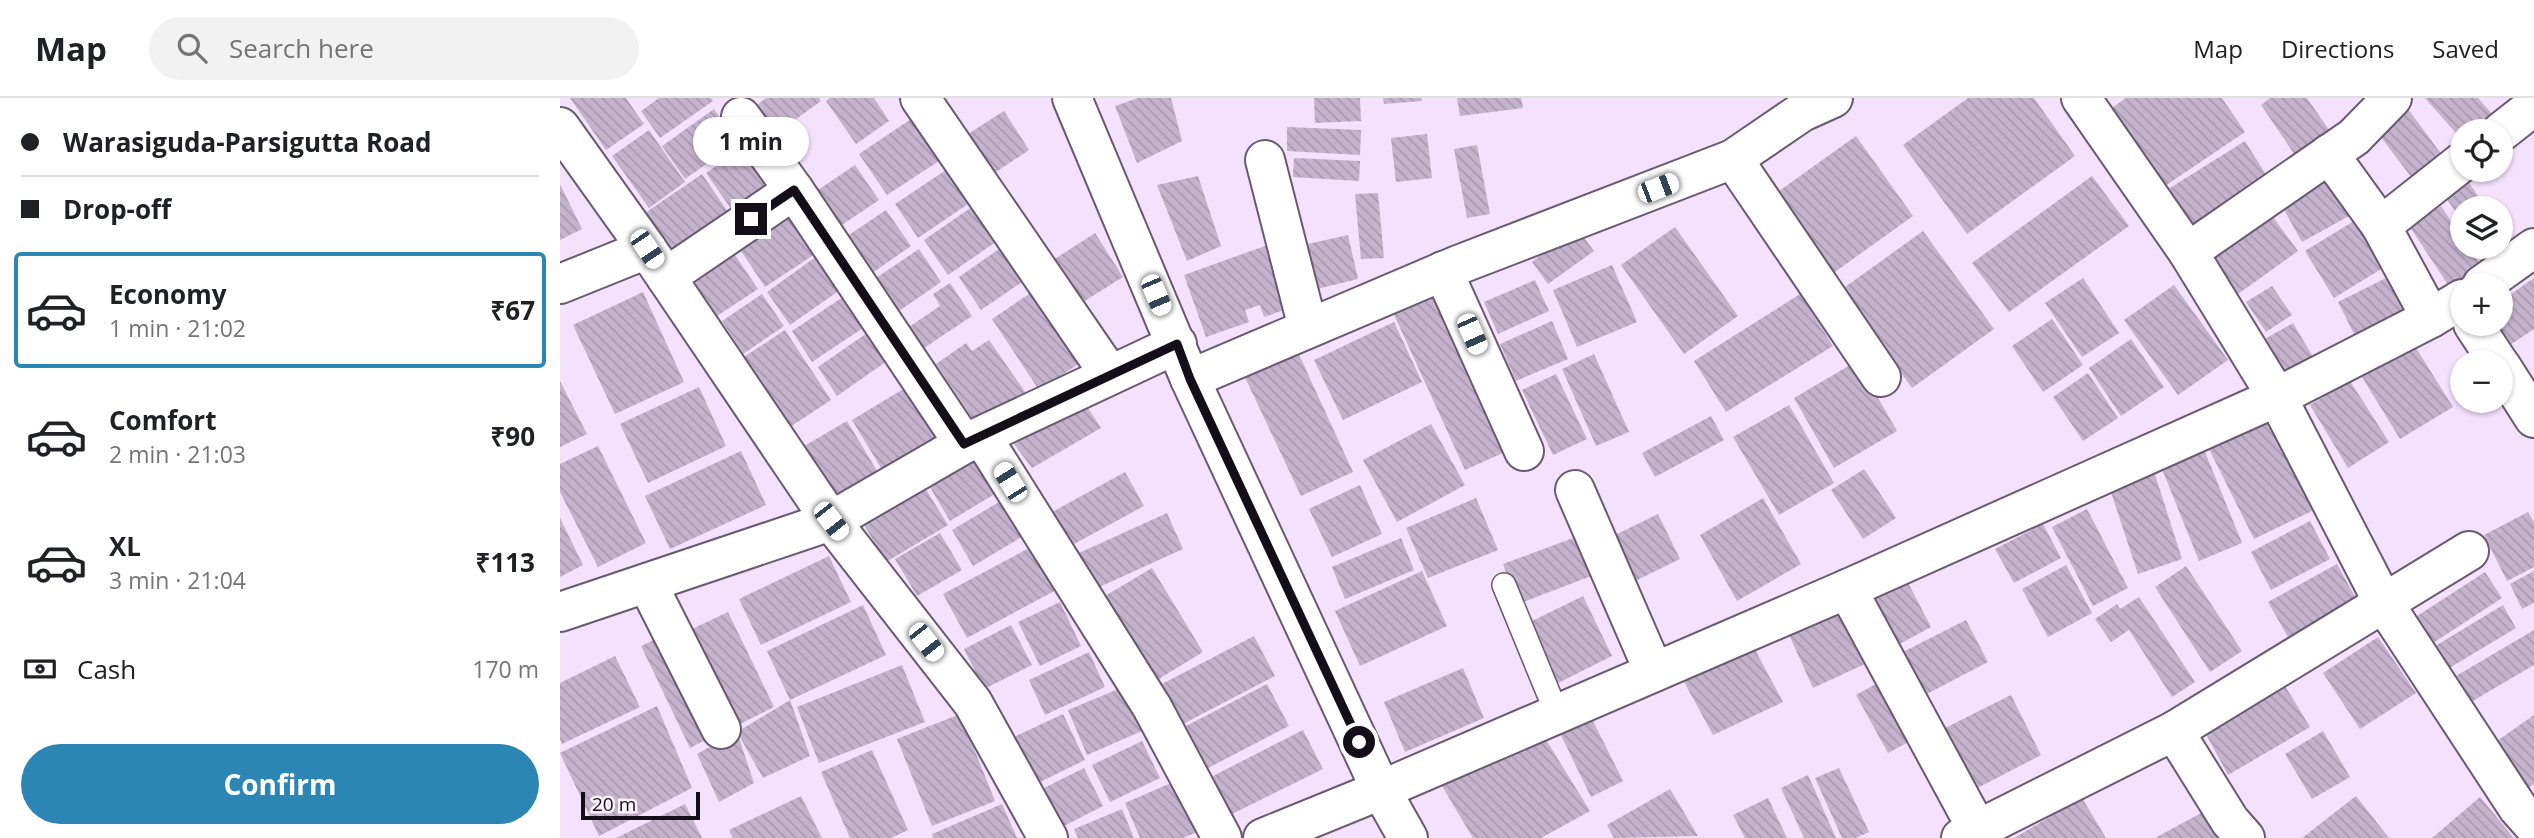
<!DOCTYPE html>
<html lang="en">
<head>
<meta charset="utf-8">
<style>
	body { margin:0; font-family:"Open Sans",sans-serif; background:#f2f2f2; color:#202124; height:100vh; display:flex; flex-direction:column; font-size:26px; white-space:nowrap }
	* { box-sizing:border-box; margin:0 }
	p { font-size:23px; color:#757577 }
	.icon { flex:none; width:38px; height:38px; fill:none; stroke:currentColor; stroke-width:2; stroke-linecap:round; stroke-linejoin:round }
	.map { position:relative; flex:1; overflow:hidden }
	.drawer { display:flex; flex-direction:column; background:#fff; width:560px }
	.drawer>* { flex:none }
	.guide { display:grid; align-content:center; height:154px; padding:0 21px; background:#fff }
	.fabs { position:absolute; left:1890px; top:21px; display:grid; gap:14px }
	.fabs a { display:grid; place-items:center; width:63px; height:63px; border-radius:50%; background:#fff; box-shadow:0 2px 5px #0004; font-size:35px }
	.scale { position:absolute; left:21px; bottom:18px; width:119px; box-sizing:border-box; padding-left:7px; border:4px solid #140e18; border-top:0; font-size:19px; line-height:24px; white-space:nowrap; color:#140e18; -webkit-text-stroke:5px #faf2fe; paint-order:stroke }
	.end { position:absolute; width:32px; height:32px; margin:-16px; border:9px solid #140e18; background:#fff; box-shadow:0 0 0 4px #fff }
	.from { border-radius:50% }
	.bubble { position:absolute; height:49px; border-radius:24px; background:#fff; box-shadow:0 2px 5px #0004; font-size:23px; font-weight:700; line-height:49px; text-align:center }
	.car { position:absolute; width:21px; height:42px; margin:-21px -10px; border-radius:9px; box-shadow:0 0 5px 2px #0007; background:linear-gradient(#fff 24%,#345 0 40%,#fff 0 76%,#345 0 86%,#fff 0) }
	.guide b { display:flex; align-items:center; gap:24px; height:66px; font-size:26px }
	.guide b+b { border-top:2px solid #e0e0e0 }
	.guide i { width:18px; height:18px; background:#202124 }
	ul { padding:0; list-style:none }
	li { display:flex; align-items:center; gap:21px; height:116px; margin:0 14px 10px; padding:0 7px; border:4px solid transparent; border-radius:7px }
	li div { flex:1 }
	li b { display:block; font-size:26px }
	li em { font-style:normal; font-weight:700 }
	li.on { border-color:#2c86b3 }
	li>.icon { width:63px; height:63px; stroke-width:1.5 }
	.pay { display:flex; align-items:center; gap:18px; height:77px; padding:0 21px; font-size:26px }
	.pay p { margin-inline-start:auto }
	.cta { display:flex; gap:14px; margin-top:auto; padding:14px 21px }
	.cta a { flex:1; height:80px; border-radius:42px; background:#2c86b3; color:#fff; font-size:28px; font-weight:700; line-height:80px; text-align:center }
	header { display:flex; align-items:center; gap:42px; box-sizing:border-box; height:98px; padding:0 35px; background:#fff; border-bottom:2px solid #e0e0e0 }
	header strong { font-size:33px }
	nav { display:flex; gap:38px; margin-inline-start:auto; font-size:24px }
	.search { width:490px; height:63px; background:#f2f2f2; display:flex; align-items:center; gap:18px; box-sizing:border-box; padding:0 24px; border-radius:38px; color:#757577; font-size:26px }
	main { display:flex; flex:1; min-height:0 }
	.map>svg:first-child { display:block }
</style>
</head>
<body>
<header>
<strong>Map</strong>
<div class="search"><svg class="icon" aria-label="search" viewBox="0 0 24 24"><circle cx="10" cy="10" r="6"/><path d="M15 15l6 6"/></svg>Search here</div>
<nav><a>Map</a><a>Directions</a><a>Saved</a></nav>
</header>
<main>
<section class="drawer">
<div class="guide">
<b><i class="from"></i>Warasiguda-Parsigutta Road</b>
<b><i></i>Drop-off</b>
</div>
<ul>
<li class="on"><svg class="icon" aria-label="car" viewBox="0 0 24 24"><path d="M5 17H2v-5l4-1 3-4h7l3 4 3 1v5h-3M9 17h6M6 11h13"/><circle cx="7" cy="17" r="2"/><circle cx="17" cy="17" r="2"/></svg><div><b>Economy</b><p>1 min · 21:02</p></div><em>₹67</em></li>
<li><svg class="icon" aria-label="car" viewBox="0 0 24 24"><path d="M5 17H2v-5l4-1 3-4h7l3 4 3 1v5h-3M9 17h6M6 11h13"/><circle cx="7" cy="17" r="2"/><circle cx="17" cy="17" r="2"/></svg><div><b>Comfort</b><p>2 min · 21:03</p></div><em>₹90</em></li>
<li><svg class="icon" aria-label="car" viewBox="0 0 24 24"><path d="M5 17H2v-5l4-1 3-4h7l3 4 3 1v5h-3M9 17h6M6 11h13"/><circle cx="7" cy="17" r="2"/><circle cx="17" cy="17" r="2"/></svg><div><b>XL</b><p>3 min · 21:04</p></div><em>₹113</em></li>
</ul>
<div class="pay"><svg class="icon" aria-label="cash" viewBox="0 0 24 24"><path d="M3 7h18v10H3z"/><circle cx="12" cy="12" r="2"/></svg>Cash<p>170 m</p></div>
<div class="cta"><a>Confirm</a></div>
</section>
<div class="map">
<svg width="1974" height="740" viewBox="0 0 1974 740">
	<defs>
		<pattern id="building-back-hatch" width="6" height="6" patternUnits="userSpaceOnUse" patternTransform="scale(1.75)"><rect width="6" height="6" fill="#c5b3ce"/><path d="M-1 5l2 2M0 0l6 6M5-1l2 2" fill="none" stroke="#a899b0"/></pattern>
	</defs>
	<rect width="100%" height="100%" fill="#f3e1fd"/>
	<g fill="url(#building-back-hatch)">
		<polygon points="10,0 66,0 84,26 46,52"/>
		<polygon points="99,0 151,0 153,3 100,40 81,13"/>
		<polygon points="206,0 259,0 261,3 217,35 197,7"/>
		<polygon points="270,0 314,0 329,23 296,46 266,3"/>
		<polygon points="578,0 611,0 622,43 577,65 555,8"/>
		<polygon points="754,0 800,0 801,23 755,25"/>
		<polygon points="823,0 861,0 862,3 824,6"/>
		<polygon points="897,0 961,0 963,10 900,18"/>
		<polygon points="1408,0 1474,0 1515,58 1407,136 1343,47"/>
		<polygon points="1566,0 1662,0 1685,34 1605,88 1552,10"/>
		<polygon points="1710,0 1747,0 1776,42 1741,66 1701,7"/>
		<polygon points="1865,0 1918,0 1940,25 1930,33 1902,33 1902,42"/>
		<polygon points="1845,7 1891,69 1861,92 1814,30"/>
		<polygon points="154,11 178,44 125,81 102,48"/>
		<polygon points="444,13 469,52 433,76 408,36"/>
		<polygon points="354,19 382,61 327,97 299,56"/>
		<polygon points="727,29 801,32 800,57 727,53"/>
		<polygon points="89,32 125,84 89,110 52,58"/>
		<polygon points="867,36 872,80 836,84 831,40"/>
		<polygon points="1296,38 1353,118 1272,176 1215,96"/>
		<polygon points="1685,43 1715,91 1636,141 1605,93"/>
		<polygon points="187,47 215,86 174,115 146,75"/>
		<polygon points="917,47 930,116 907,120 894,51"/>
		<polygon points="734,60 800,63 799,83 733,79"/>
		<polygon points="295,67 319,102 273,133 249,98"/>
		<polygon points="389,70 411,104 358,140 335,106"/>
		<polygon points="1775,73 1798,113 1742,144 1719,103"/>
		<polygon points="142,76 170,117 114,156 85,115"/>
		<polygon points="1904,77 1926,110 1902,110 1902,124 1881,92"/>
		<polygon points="638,78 661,148 627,163 597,87"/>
		<polygon points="1532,78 1569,128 1449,214 1412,165"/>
		<polygon points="0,86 22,131 0,142"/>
		<polygon points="818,95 824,160 801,161 795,96"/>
		<polygon points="419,104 443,139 388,177 364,142"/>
		<polygon points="1881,108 1902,140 1902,149 1908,149 1928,178 1896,199 1850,129"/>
		<polygon points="326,112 351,148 305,180 280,143"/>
		<polygon points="1710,115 1738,153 1678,196 1650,159"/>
		<polygon points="1807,115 1836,162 1774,200 1745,153"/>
		<polygon points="231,119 255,156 205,189 181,153"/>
		<polygon points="1115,129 1178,218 1124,256 1061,167"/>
		<polygon points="1017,130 1034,153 988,186 972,164"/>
		<polygon points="1941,132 1958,158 1935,173 1919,149 1941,149"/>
		<polygon points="1363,133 1434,231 1352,290 1281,192"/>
		<polygon points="535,135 563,179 515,209 487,166"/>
		<polygon points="788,137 798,181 749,193 739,148"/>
		<polygon points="449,144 471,178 421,212 399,179"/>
		<polygon points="716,144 738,207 704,219 700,207 685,212 689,224 646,239 624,177"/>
		<polygon points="171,151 198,191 157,218 130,178"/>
		<polygon points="359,151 381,184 339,213 316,180"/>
		<polygon points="257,158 280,192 230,227 207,194"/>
		<polygon points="1052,167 1077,224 1017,249 993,192"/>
		<polygon points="1840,173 1859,210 1797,242 1778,204"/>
		<polygon points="1523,180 1559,235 1522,259 1485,205"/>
		<polygon points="1974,180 1974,231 1944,251 1927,226 1941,226 1941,203"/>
		<polygon points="975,182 989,213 938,236 924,204"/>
		<polygon points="390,185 412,218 361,252 346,231 380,208 373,196"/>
		<polygon points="881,187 956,349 905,372 831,210"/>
		<polygon points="1614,187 1668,262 1618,297 1564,222"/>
		<polygon points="1712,188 1732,217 1706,234 1686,204"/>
		<polygon points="478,190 526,261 479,292 432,221"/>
		<polygon points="83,194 124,284 55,316 13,227"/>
		<polygon points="202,196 224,228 183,256 162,223"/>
		<polygon points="1240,196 1273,248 1166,314 1134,263"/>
		<polygon points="286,197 306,228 252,264 232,233"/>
		<polygon points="1492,221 1523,267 1483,294 1452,248"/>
		<polygon points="992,223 1008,261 956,283 940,246"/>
		<polygon points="834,224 862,284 783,322 754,262"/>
		<polygon points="1733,225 1753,259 1725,275 1705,241"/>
		<polygon points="225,232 271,302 230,329 184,259"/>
		<polygon points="310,233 330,261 277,298 258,269"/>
		<polygon points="1571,241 1604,289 1561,318 1529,270"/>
		<polygon points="429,242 468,298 420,331 376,266 406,245 412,253"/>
		<polygon points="1851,242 1893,309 1840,341 1799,274"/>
		<polygon points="735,248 793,374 741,398 682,273"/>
		<polygon points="1034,256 1069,334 1036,348 1002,271"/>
		<polygon points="1297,263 1337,333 1274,370 1234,300"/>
		<polygon points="1528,275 1558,320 1523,343 1493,299"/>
		<polygon points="996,276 1027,341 993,357 962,292"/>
		<polygon points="0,283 27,336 0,349"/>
		<polygon points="1790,283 1829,344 1788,370 1750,307"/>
		<polygon points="350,287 382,340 324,375 292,322"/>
		<polygon points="139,289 166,348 88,385 60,326"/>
		<polygon points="522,301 541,330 472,370 451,342"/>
		<polygon points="1229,307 1274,385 1219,417 1173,339"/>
		<polygon points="1151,318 1164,342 1095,379 1082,355"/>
		<polygon points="1708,319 1754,412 1694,441 1648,349"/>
		<polygon points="287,323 319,376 272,405 239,351"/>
		<polygon points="871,326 905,387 837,424 803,362"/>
		<polygon points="38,348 86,445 38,469 0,394 0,366"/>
		<polygon points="418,349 443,391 390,423 365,381"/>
		<polygon points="1643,349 1682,445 1639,463 1600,366"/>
		<polygon points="181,353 206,407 110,451 85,398"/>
		<polygon points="1591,364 1622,461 1578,476 1546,379"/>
		<polygon points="1304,371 1336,420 1303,441 1271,392"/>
		<polygon points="565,374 584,408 503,452 485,418"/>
		<polygon points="362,385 388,427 326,464 301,422"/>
		<polygon points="800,387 822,436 772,459 749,411"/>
		<polygon points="916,400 938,452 868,480 846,430"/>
		<polygon points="1203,400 1241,466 1177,503 1140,437"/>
		<polygon points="444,401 465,437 413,468 392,432"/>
		<polygon points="1527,411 1568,490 1533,508 1492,429"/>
		<polygon points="1968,414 1974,424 1974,469 1947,483 1924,437"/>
		<polygon points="607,415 623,451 535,491 519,455"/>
		<polygon points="1098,416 1120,461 1071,485 1049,440"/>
		<polygon points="0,420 23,467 0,479"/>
		<polygon points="1750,423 1770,461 1711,492 1691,454"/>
		<polygon points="1483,426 1501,460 1454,485 1435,451"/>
		<polygon points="380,435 402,472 357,498 335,461"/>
		<polygon points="1024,436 1039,475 958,506 943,466"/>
		<polygon points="841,440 854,472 785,501 772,469"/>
		<polygon points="475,447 498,491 407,540 383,496"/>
		<polygon points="269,458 291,504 201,547 179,501"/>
		<polygon points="1777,466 1800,508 1732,546 1708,504"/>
		<polygon points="1506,467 1532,515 1488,539 1462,491"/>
		<polygon points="1626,468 1682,553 1650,574 1595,489"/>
		<polygon points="592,470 643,554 597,582 545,498"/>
		<polygon points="862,473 887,528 800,568 775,513"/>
		<polygon points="1974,473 1974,505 1962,511 1950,486"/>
		<polygon points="1925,474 1942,500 1870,547 1854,520"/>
		<polygon points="1344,477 1371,529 1334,549 1306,497"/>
		<polygon points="1023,498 1052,558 998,585 968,525"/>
		<polygon points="1579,499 1635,584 1612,599 1569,532 1551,544 1535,521 1557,506 1560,511"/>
		<polygon points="500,504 521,548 480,568 458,524"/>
		<polygon points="1280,506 1307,565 1253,590 1226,530"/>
		<polygon points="303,507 326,557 230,602 250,658 203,680 177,634 230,602 207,553"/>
		<polygon points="1943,507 1956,530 1886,572 1872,550"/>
		<polygon points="168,514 214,609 178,627 132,531"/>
		<polygon points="1406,522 1428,564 1359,600 1337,557"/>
		<polygon points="451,527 472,567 424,591 404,551"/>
		<polygon points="1974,532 1974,567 1911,604 1896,578"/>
		<polygon points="109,535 157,636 130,650 81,548"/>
		<polygon points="694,538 715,578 621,627 600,587"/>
		<polygon points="1818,539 1856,595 1800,631 1763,575"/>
		<polygon points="1192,546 1223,604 1153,637 1123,582"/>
		<polygon points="529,554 545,589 485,617 469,582"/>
		<polygon points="55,558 80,609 2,646 0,641 0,585"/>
		<polygon points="342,567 365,624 259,665 237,609"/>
		<polygon points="903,570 924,620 845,654 824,604"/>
		<polygon points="1719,578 1750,629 1668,677 1640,625"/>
		<polygon points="1323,582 1354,641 1328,655 1296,597"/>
		<polygon points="707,586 729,628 648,670 626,628"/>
		<polygon points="563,589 582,633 527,657 508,612"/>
		<polygon points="1451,597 1481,657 1404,697 1373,636"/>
		<polygon points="97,608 132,690 39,738 0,655"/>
		<polygon points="1028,613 1063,683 1031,699 997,629"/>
		<polygon points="400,616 435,703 372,728 337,641"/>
		<polygon points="503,616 525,662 474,687 452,640"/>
		<polygon points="1974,617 1974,686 1966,691 1934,645"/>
		<polygon points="743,632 763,671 670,717 651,679"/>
		<polygon points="1763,633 1790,679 1752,701 1725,656"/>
		<polygon points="177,634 194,685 159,704 137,656"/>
		<polygon points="983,637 1030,713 981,740 913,740 879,683"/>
		<polygon points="582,643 600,680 550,704 532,667"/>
		<polygon points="312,652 348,732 331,740 290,740 261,674"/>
		<polygon points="524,670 543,708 498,731 478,693"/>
		<polygon points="1279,670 1309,734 1296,740 1282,740 1255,680"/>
		<polygon points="1248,677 1276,740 1244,740 1221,690"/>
		<polygon points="620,681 642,732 623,740 580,740 565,705"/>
		<polygon points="1110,691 1138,738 1054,740 1047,727"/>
		<polygon points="241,698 262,740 173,740 169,732"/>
		<polygon points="1796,698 1829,740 1742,740"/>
		<polygon points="1920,699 1954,740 1872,740"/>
		<polygon points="1208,700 1227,740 1185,740 1173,717"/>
		<polygon points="1522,700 1546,740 1454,740"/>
		<polygon points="125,706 142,740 56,740"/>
		<polygon points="442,706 457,740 373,740 372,736"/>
		<polygon points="562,711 574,740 518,740 514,731"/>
		<polygon points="1643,714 1657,740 1595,740"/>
	</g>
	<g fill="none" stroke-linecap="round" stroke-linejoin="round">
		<g stroke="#695971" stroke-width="26">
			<polyline id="lane" points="944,487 997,616"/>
		</g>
		<g stroke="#695971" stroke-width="42">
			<g id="street">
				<polyline points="360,0 550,277"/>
				<polyline points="1521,0 1628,154 1717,299 1823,504 1958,710 1974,728"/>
				<polyline points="181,19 234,92 404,346"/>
				<polyline points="0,29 87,151 271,423 413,605 488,740"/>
				<polyline points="1941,34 1974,8"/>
				<polyline points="1769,56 1821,128"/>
				<polyline points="1173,61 1321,279"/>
				<polyline points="705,62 748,230"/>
				<polyline points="1628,154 1794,39 1832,0"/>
				<polyline points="883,173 964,353"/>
				<polyline points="106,179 234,92"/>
				<polyline points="0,186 87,151"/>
				<polyline points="1922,187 1974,150"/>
				<polyline points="1871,220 1821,128 1902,64"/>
				<polyline points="1913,226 1938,264"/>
				<polyline points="1941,268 1974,320"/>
				<polyline points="630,281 898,167 1173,61 1242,14 1273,0"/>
				<polyline points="422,339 592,609 662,740"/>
				<polyline points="1015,392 1094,574"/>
				<polyline points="87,485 161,631"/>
				<polyline points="1287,491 1422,740"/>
				<polyline points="0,514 271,423 404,346 617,246"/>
				<polyline points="1614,633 1670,723 1685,740"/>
				<polyline points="703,740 821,692 1287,491 1717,299 1871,220 1902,201"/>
				<polyline points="1401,740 1614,633 1909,453"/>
			</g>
		</g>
		<g stroke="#695971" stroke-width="42">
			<polyline id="secondary" points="512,0 630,281 821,692 848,740"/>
		</g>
		<use href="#lane" stroke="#fff" stroke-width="23"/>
		<use href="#street" stroke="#fff" stroke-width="38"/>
		<use href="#secondary" stroke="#fff" stroke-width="38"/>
	</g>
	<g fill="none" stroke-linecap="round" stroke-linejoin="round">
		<polyline stroke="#140e18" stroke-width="9" points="191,121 234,92 404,346 617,246 630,281 799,644"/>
	</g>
</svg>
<div class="fabs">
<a><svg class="icon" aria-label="locate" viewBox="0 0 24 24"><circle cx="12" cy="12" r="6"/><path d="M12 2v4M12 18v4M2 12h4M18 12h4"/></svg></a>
<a><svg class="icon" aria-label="layers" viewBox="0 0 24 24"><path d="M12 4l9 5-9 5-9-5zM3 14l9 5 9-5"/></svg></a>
<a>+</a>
<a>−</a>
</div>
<div class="scale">20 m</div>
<i class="end from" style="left:799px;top:644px"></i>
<i class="end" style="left:191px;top:121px"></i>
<div class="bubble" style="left:133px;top:19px;width:116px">1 min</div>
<i class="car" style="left:1098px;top:90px;rotate:69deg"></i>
<i class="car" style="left:87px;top:151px;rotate:146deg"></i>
<i class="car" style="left:596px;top:197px;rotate:157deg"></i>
<i class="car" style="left:912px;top:236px;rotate:156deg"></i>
<i class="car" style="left:450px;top:384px;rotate:328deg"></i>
<i class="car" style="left:271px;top:423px;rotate:142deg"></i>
<i class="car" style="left:366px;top:544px;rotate:142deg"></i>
</div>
</main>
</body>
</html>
